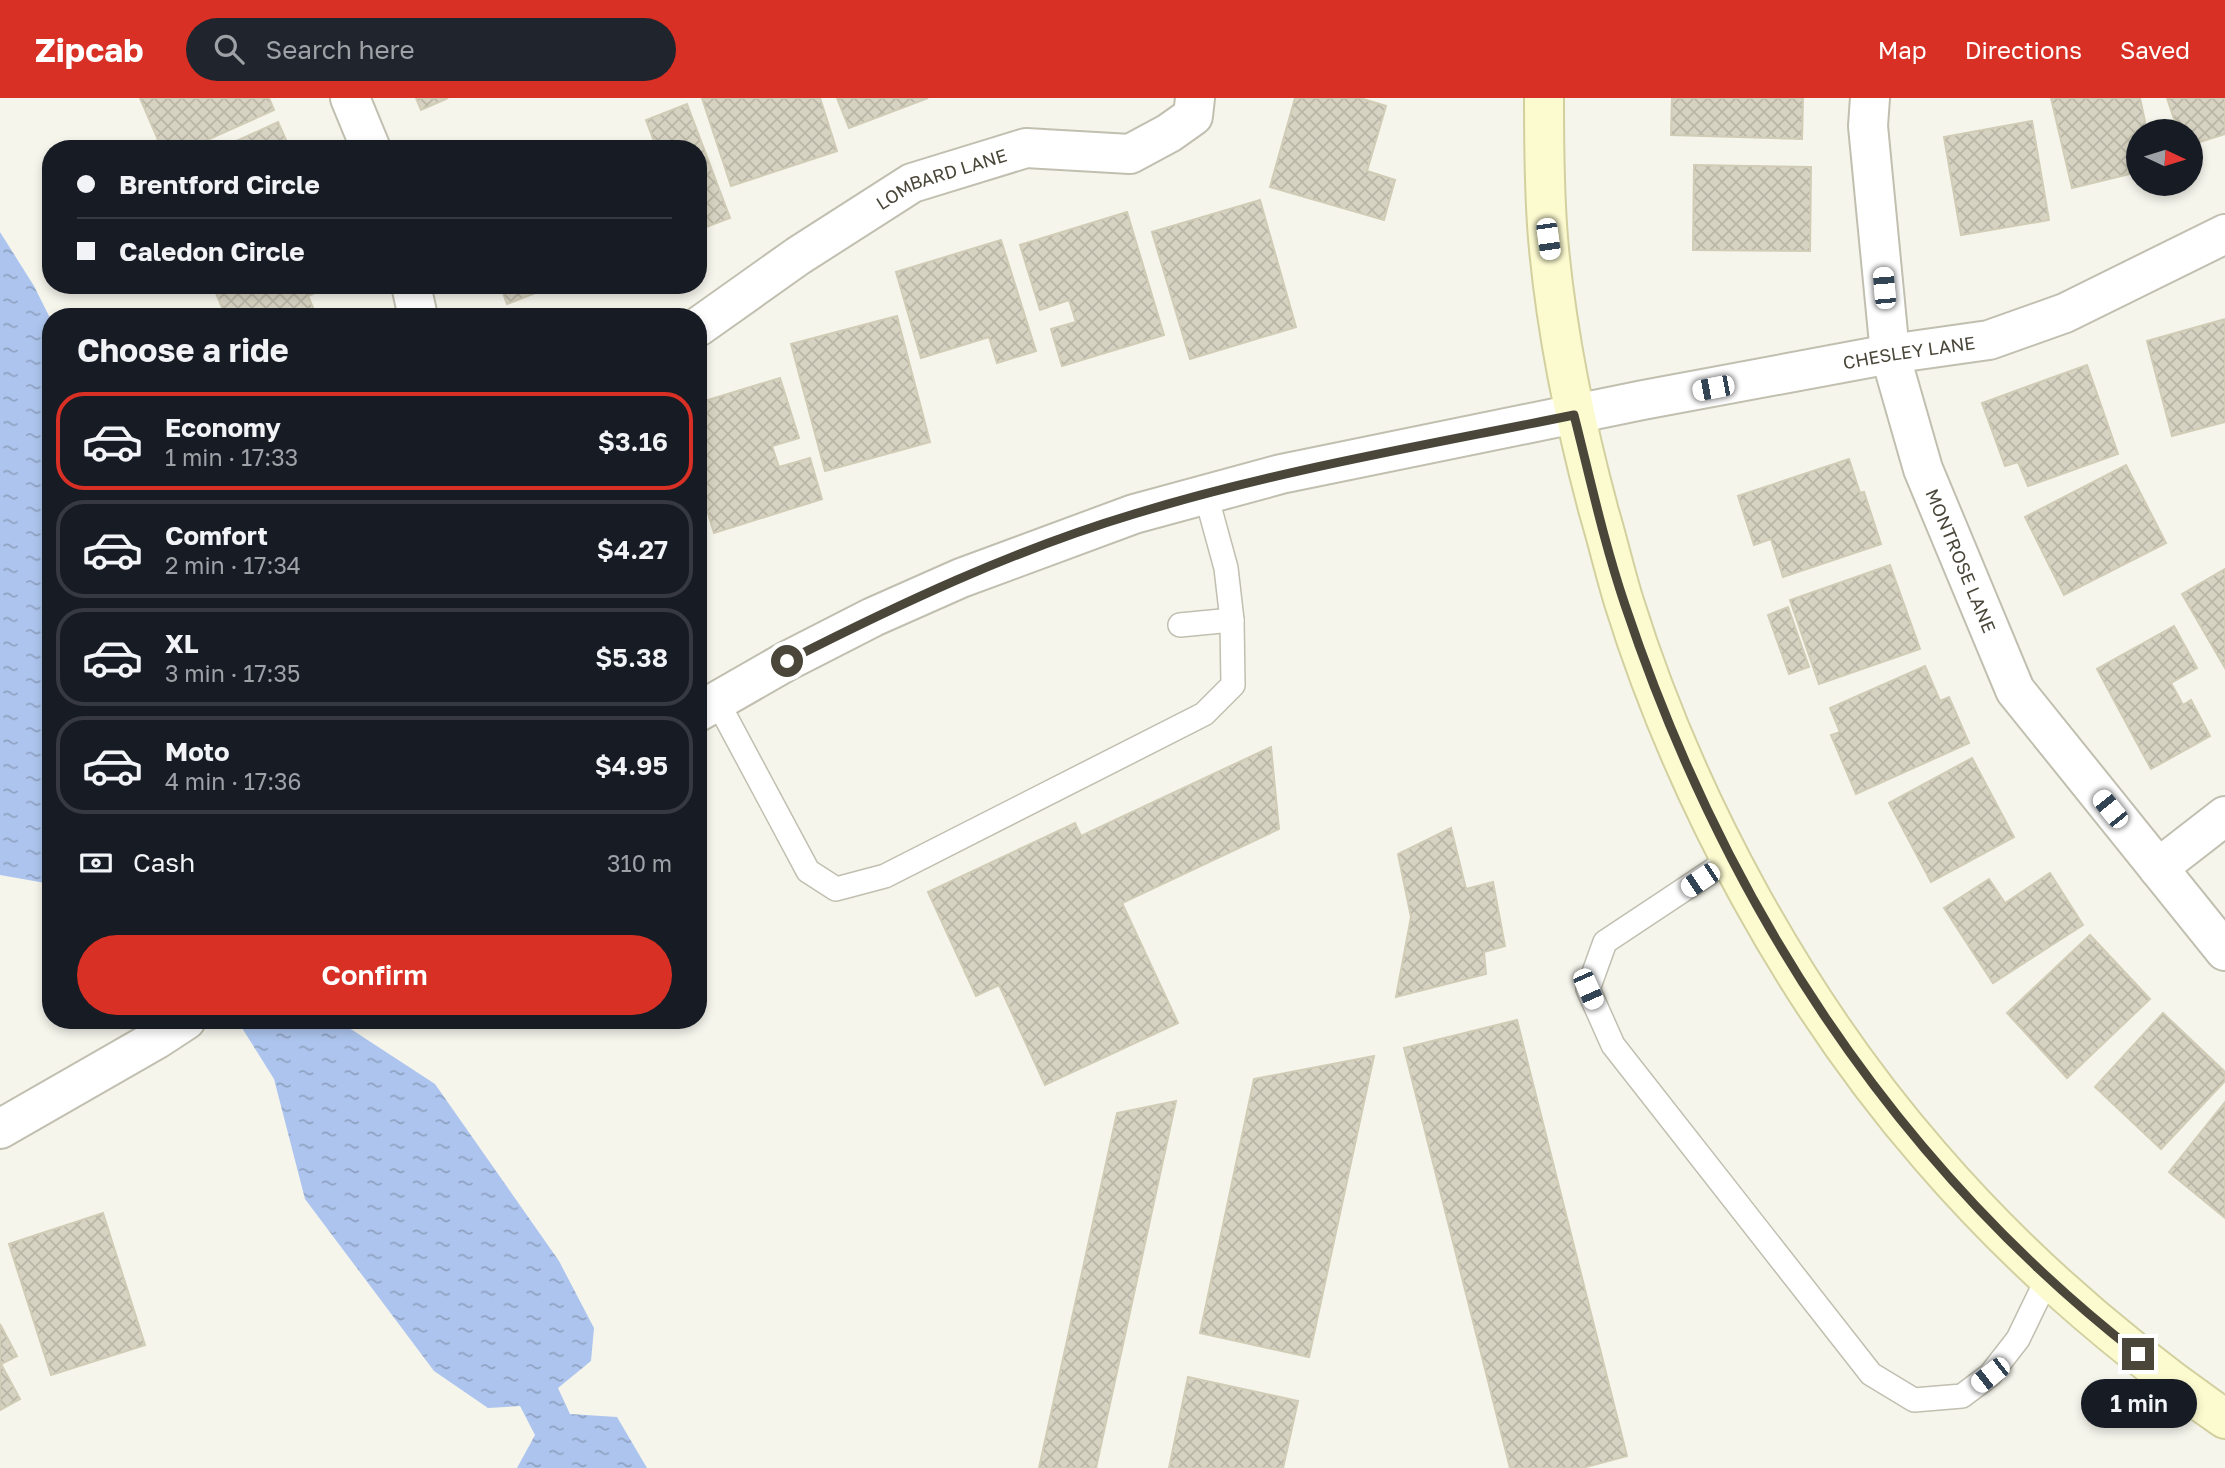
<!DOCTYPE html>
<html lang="en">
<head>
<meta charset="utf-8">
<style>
	body { margin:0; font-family:"Golos Text",sans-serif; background:#20242c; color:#f1f3f6; height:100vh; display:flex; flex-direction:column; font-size:26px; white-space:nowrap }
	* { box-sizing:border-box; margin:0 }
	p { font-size:23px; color:#9ea1a6 }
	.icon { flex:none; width:38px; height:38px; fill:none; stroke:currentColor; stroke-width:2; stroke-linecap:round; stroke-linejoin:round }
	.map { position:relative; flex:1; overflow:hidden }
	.side { position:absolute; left:42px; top:210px; width:665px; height:721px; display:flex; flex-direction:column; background:#171b24; border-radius:28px; box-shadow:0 4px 10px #0003 }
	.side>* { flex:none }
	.hud { position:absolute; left:42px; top:42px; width:665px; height:154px; border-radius:28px; box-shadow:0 4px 10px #0003; display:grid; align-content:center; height:154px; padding:0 35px; background:#171b24 }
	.needle { width:46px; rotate:94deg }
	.buttons { position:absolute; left:2126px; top:21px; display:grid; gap:14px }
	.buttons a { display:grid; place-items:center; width:77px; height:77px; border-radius:50%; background:#171b24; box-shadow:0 4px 10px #0003; font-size:35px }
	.end { position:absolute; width:32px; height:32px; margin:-16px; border:9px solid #4a473a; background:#fff; box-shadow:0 0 0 4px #fff }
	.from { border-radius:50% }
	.bubble { position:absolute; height:49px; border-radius:24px; background:#171b24; box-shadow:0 4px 10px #0003; font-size:23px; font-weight:600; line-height:49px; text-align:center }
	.car { position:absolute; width:21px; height:42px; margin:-21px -10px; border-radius:9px; box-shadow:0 0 5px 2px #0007; background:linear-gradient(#fff 24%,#345 0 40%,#fff 0 76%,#345 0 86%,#fff 0) }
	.hud b { display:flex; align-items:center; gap:24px; height:66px; font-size:26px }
	.hud b+b { border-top:2px solid #363941 }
	.hud i { width:18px; height:18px; background:#f1f3f6 }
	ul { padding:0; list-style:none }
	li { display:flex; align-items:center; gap:21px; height:98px; margin:0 14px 10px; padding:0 21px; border:4px solid #363941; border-radius:28px }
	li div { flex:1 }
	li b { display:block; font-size:26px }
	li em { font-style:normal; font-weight:600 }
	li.on { border-color:#d93025 }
	li>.icon { width:63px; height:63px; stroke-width:1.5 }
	h2 { padding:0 35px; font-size:32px; line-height:84px }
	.pay { display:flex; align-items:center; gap:18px; height:77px; padding:0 35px; font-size:26px }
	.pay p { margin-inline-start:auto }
	.button { display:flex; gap:14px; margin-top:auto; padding:14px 35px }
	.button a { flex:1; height:80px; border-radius:42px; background:#d93025; color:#fff; font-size:28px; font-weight:600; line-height:80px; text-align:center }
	header { display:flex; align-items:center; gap:42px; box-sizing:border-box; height:98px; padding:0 35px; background:#d93025; color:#fff }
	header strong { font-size:33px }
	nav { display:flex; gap:38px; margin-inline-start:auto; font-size:24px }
	.search { width:490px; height:63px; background:#20242c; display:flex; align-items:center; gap:18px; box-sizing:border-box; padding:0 24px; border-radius:38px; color:#9ea1a6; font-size:26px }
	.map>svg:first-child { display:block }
</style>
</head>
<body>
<header>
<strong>Zipcab</strong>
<div class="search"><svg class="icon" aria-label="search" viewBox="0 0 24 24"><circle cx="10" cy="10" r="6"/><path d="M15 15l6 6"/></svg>Search here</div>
<nav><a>Map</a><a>Directions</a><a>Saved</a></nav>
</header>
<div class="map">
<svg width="2225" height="1370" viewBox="0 0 2225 1370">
	<defs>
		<pattern id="water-ripples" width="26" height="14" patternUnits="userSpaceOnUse" patternTransform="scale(1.75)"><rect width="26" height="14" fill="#adc5ee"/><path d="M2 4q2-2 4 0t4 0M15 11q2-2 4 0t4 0" fill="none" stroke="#8fa2c2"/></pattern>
		<pattern id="building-cross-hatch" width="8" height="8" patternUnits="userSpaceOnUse" patternTransform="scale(1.75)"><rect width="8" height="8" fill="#d7d3c2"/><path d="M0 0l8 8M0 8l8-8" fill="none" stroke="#bab6a7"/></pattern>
	</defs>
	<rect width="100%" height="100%" fill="#f5f5ec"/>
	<g fill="url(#water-ripples)">
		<polygon points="0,134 34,188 51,222 51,786 0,777"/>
		<polygon points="237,922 337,922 435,986 559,1163 594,1230 591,1263 558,1290 570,1316 617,1319 647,1370 517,1370 535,1337 520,1308 488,1310 434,1273 305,1101 274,981"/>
	</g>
	<g fill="url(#building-cross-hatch)" stroke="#d1ccb6" stroke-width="2">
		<polygon points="140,0 269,0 274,12 187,51 162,51"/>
		<polygon points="416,0 448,0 421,12"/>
		<polygon points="702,0 820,0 837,53 731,88"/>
		<polygon points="837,0 928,0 849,30"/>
		<polygon points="1295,0 1360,0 1386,8 1367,73 1395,82 1384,122 1270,89"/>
		<polygon points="1672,0 1803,0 1802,41 1671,37"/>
		<polygon points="2051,0 2140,0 2147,33 2138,33 2138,74 2072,90"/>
		<polygon points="2167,0 2225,0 2225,36 2191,47 2191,33 2178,33"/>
		<polygon points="687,6 730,120 698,132 698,51 657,51 646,22"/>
		<polygon points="2032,23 2049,122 1961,137 1944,39"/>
		<polygon points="278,24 290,51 219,51"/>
		<polygon points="1694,67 1811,69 1810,153 1693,152"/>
		<polygon points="1260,102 1296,229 1190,261 1152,134"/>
		<polygon points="1127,114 1164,237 1062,268 1051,231 1076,224 1069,202 1040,212 1020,147"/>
		<polygon points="1001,142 1036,253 997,265 989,239 921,260 896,174"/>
		<polygon points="215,187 333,187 308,198 317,219 226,219 213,188"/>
		<polygon points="500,187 556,187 507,206"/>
		<polygon points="897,218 930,344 825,373 791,246"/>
		<polygon points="2225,221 2225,324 2172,338 2147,243"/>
		<polygon points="2087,267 2118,356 2028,388 2018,364 2005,368 1982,305"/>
		<polygon points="780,280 799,340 772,348 779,369 810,360 822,401 714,435 698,383 698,305"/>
		<polygon points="1849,361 1860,395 1864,394 1881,446 1783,479 1771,441 1754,447 1738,398"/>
		<polygon points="2126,367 2166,445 2064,497 2025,419"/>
		<polygon points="1890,467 1920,551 1819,586 1790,502"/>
		<polygon points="2225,471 2225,570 2182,496"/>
		<polygon points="1788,509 1809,569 1789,576 1768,517"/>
		<polygon points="2174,528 2197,570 2171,585 2183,607 2191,602 2210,638 2151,671 2097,571"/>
		<polygon points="1925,568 1940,603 1949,599 1969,645 1856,696 1831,637 1840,634 1830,610"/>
		<polygon points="1271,649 1279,731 1122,805 1178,925 1045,987 999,887 976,898 928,794 1075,725 1081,738"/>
		<polygon points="1972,660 2014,739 1931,784 1889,705"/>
		<polygon points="1451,730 1466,791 1493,784 1505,848 1484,854 1486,876 1396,899 1411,819 1398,756"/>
		<polygon points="2050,775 2083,827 1993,885 1944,810 1989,781 2005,805"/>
		<polygon points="2090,837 2150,901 2067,980 2007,915"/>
		<polygon points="2163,915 2225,974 2225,983 2161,1051 2095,989"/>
		<polygon points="1517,922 1627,1358 1582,1370 1510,1370 1404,950"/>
		<polygon points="1374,958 1309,1259 1200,1235 1254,981"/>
		<polygon points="1176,1003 1096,1370 1039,1370 1117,1015"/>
		<polygon points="2225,1004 2225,1120 2169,1074"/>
		<polygon points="103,1115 145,1247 51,1277 9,1146"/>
		<polygon points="0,1226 17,1258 1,1266 20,1301 0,1312"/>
		<polygon points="1188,1279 1298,1303 1283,1370 1169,1370"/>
	</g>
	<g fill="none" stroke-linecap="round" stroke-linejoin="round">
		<g stroke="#c1bfaf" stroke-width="26">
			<g id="lane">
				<polyline points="1180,527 1232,522"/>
				<polyline points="717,603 808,773 836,791 885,778 1204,616 1233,587 1232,522 1226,470 1206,397"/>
				<polyline points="1730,761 1605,844 1588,891 1613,947 1871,1276 1914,1302 1962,1298 1990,1277 2018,1241 2048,1179"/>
			</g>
		</g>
		<g stroke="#c1bfaf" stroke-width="42">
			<g id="street">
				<polyline points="350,0 371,51"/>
				<path id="s1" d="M1870,0L1868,28L1890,256L1923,371L2015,592L2225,853"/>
				<polyline points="411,187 418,219"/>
				<path id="s2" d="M698,229L798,158L912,85L1026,50L1130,56L1169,35L1193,18L1195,0"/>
				<path id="s3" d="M698,614L787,563L873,519L961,480L1134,416L1281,376L1643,302L1890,256L1989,242L2065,215L2225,136"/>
				<polyline points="2158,770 2225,718"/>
				<polyline points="0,1031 157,941 186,922"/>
			</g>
		</g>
		<g stroke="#d2d09f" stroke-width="42">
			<path id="secondary" d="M1544,0C1544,47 1544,93 1548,140C1556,232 1575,325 1599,414C1608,444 1615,475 1624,504C1685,700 1795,903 1930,1058C2016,1158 2117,1246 2225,1321"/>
		</g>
		<use href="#lane" stroke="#fff" stroke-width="23"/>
		<use href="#street" stroke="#fff" stroke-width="38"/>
		<use href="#secondary" stroke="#fcfbd0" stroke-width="38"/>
	</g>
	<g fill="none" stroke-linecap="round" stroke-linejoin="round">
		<path stroke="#4a473a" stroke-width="9" d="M787,563C899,506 1014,452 1134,416C1278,372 1427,347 1574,317C1590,380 1604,445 1625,507C1724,803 1890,1062 2138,1256"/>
	</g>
	<g text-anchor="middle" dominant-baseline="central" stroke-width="7" stroke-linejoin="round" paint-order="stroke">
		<g font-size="18" fill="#4a473a" stroke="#fff">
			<text stroke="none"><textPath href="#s2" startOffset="287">LOMBARD LANE</textPath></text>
			<text stroke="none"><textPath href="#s3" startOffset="1272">CHESLEY LANE</textPath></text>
			<text stroke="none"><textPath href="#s1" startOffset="476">MONTROSE LANE</textPath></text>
		</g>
	</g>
</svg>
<div class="buttons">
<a><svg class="needle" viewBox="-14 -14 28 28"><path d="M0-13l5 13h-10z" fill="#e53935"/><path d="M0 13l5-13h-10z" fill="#9ea1a6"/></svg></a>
</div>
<i class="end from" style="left:787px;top:563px"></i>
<i class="end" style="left:2138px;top:1256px"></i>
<div class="bubble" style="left:2081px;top:1281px;width:116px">1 min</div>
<i class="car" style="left:1548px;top:141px;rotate:172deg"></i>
<i class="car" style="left:1884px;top:190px;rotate:355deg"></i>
<i class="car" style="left:1713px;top:290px;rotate:259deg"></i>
<i class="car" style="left:2110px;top:711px;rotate:321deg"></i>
<i class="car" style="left:1700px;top:782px;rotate:236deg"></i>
<i class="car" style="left:1588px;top:891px;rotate:156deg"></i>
<i class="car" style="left:1990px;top:1277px;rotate:232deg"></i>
<div class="hud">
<b><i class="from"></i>Brentford Circle</b>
<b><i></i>Caledon Circle</b>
</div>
<section class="side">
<h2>Choose a ride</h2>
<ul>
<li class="on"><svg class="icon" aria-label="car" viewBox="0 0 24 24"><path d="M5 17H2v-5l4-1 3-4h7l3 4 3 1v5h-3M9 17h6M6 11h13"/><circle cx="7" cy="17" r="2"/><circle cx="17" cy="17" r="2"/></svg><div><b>Economy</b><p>1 min · 17:33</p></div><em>$3.16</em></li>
<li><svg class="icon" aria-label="car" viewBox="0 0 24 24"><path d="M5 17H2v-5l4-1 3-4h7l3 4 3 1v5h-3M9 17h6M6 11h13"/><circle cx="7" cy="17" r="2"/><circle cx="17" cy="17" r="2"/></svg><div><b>Comfort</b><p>2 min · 17:34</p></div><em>$4.27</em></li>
<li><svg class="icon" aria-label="car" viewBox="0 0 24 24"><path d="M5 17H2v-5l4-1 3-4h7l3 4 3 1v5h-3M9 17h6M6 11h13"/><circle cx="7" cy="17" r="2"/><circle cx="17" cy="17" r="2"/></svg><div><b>XL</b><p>3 min · 17:35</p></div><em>$5.38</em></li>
<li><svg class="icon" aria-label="car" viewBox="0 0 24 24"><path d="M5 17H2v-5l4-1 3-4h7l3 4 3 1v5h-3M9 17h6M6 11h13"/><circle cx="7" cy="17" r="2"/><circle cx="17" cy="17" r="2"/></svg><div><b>Moto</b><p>4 min · 17:36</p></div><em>$4.95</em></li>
</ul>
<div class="pay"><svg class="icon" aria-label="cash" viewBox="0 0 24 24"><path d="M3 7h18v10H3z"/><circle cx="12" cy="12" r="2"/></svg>Cash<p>310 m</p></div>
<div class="button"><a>Confirm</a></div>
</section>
</div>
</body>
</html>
